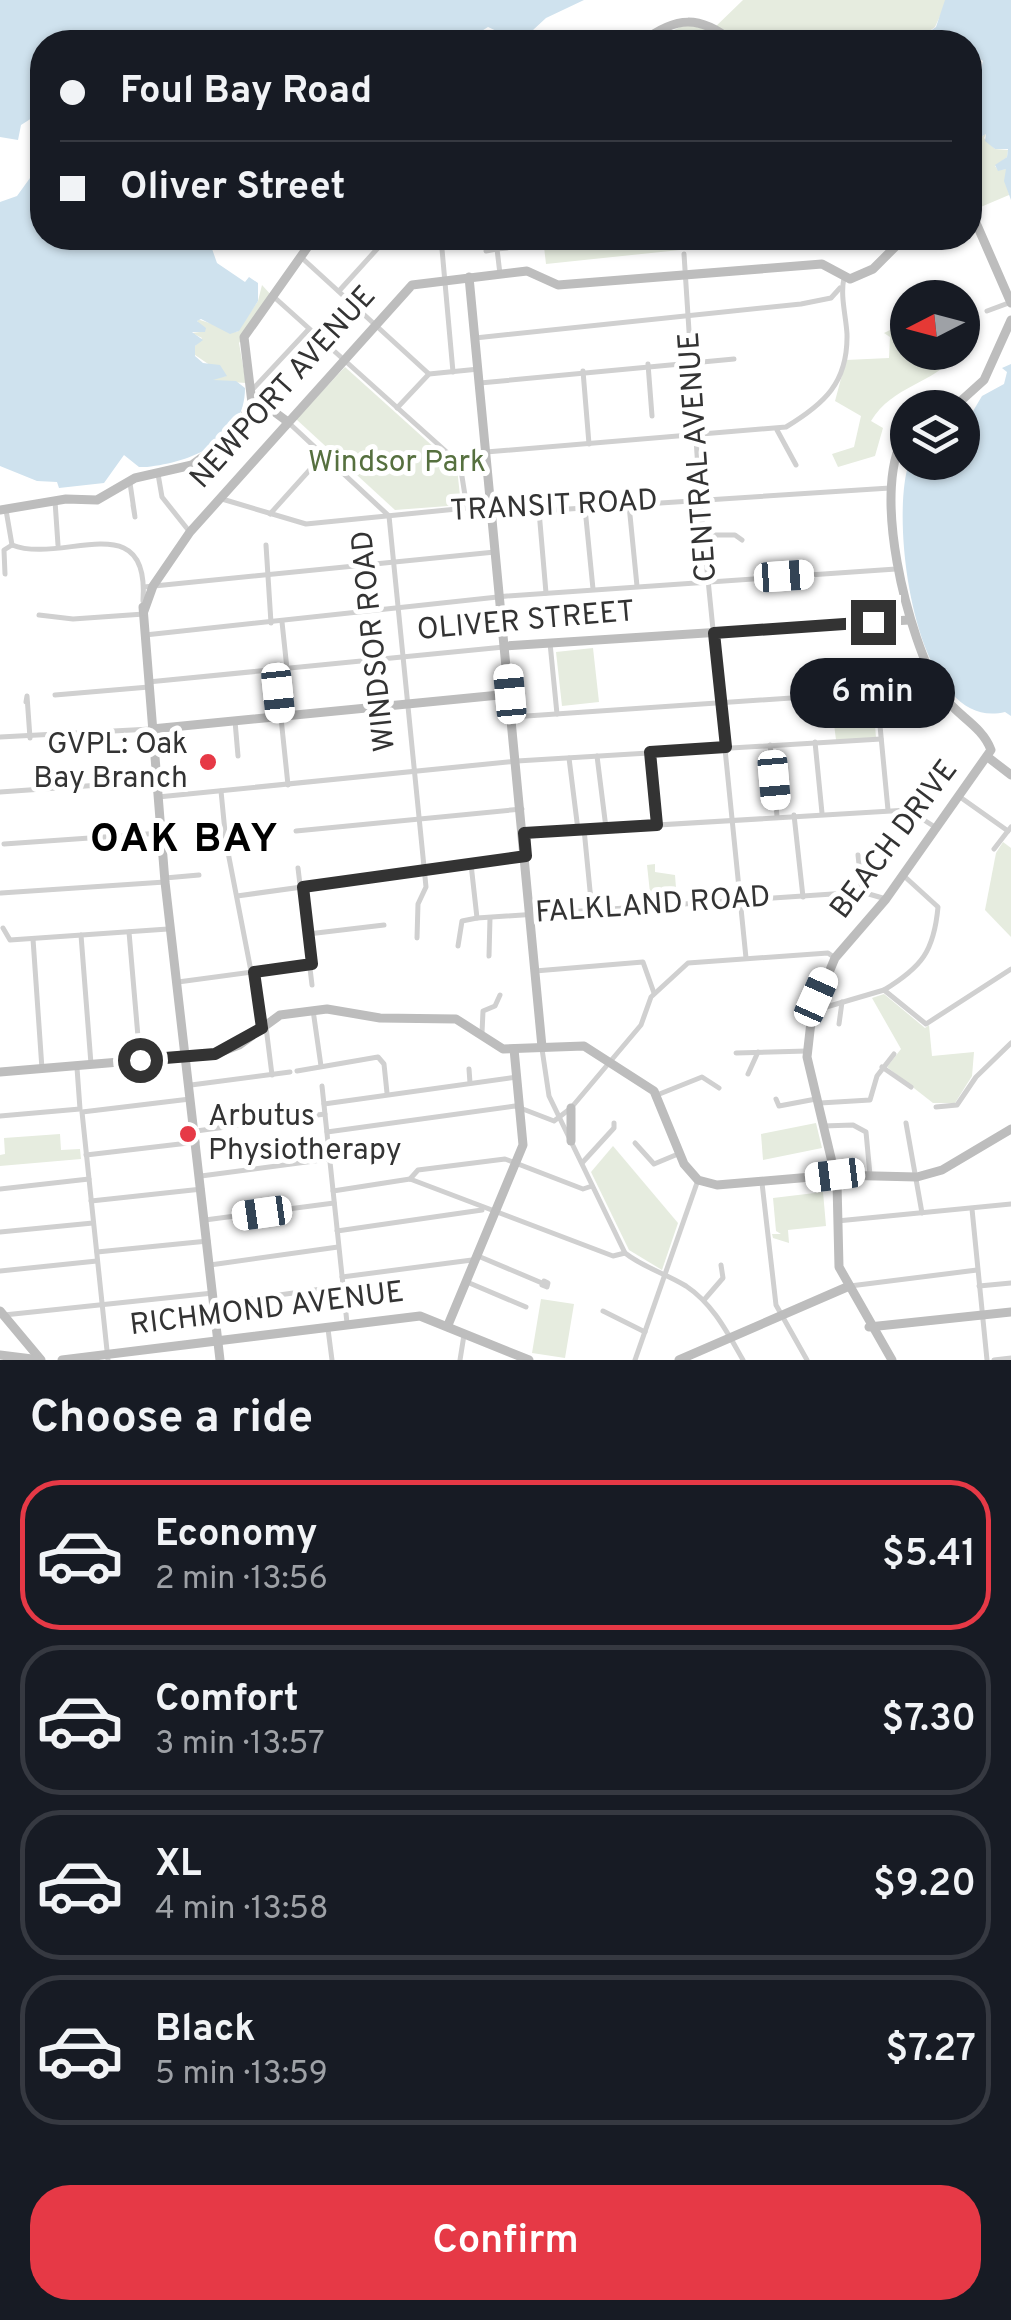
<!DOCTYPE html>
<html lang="en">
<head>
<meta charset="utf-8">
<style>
	body { margin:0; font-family:Overpass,sans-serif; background:#242831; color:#f1f3f6; height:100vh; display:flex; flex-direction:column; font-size:38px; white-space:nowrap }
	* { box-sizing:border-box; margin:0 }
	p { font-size:32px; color:#9ea1a6 }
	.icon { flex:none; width:55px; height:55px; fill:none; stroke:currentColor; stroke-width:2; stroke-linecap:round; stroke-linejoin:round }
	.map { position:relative; height:1360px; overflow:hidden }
	.side { display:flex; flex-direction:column; background:#171b24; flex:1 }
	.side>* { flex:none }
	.top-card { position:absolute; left:30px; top:30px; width:952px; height:220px; border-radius:40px; box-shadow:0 2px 8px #0004; display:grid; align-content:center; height:220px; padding:0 30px; background:#171b24 }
	.needle { width:65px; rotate:264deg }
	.fabs { position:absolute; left:890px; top:280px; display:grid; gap:20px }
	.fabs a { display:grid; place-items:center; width:90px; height:90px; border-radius:50%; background:#171b24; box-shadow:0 2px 8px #0004; font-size:50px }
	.end { position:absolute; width:45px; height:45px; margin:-22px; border:12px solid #333; background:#fff; box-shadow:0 0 0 5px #fff }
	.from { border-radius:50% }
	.bubble { position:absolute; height:70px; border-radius:35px; background:#171b24; box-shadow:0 2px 8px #0004; font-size:32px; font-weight:600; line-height:70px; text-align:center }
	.car { position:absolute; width:30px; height:60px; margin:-30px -15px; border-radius:12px; box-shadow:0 0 8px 2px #0007; background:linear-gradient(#fff 24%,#345 0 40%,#fff 0 76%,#345 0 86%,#fff 0) }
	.top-card b { display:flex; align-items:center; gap:35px; height:95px; font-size:38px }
	.top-card b+b { border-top:2px solid #363941 }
	.top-card i { width:25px; height:25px; background:#f1f3f6 }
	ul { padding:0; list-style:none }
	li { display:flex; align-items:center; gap:30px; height:150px; margin:0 20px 15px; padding:0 10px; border:5px solid #363941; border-radius:40px }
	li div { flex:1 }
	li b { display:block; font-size:38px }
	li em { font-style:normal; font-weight:600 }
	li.active { border-color:#e63946 }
	li>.icon { width:90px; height:90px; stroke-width:1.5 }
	h2 { padding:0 30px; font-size:45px; line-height:120px }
	.primary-button { display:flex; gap:20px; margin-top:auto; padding:20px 30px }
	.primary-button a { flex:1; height:115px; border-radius:40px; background:#e63946; color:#fff; font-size:40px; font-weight:600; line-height:115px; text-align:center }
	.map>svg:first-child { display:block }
</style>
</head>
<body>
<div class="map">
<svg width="1011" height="1360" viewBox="0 0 1011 1360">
	<rect width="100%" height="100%" fill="#fff"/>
	<g fill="#e6ecdf">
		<polygon points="743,0 945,0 946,3 935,27 915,42 650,42 686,24 711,31"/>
		<polygon points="986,134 984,138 995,149 1008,150 1007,157 995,166 998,170 1006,169 1009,195 976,209 970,201 970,143"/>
		<polygon points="543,238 794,238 546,264"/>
		<polygon points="262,285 272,296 239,343 246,383 214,381 212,379 226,376 195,355 195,346 202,338 192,333 200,332 197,319 237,332 258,301"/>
		<path d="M904,323L908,352L959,353C932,385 893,385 871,421L883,428L875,456L838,467L832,454L854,447L861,416L835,401L846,360L889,358L890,337L884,333Z"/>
		<polygon points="345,367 457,468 461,505 395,510 296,419"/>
		<polygon points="593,648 599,702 562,706 556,652"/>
		<polygon points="873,697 876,738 836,740 831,700"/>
		<polygon points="1003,842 1011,848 1011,937 985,910 996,853"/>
		<polygon points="655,864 655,872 675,875 677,901 651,902 647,865"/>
		<polygon points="884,994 925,1028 929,1025 932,1056 974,1052 972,1076 955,1103 933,1103 887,1067 901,1049 872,998"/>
		<polygon points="816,1123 822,1148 763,1160 761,1134"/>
		<polygon points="60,1134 61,1150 80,1149 81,1159 0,1166 0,1155 5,1154 4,1138"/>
		<polygon points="613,1146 678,1223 662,1270 629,1250 591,1172"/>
		<polygon points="823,1192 826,1226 788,1230 789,1243 773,1238 772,1234 781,1234 776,1231 773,1198"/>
		<polygon points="541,1299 574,1304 565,1358 532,1353"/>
	</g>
	<g fill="#cfe2ee">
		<polygon points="0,0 584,0 546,18 520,42 488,27 480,32 484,42 42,42 42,130 40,135 40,125 32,118 21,125 18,140 0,137"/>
		<polygon points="945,0 1011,0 1011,200 1004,181 1006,169 998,171 995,165 1007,157 1008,149 995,149 985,141 986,134 970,143 970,113 979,112 970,102 970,64 981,69 983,61 977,57 970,61 970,42 915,42 936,27"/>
		<path d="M30,178L42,179V238H200L211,246L217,263L245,282L249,277L258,283V301L239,331L230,334L201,319L197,321L206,328L205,332H192L203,340L195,346V356L203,363L220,365L227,376L213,380L236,381L245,388C245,441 191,462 147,467H139L124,455L104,483L59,488L57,482L37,481L0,466V202L17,196Z"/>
		<path d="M1011,364V716L1005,712C915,734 889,521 909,463L962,462L963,428L982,396L1004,384L1007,372L1002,368Z"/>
	</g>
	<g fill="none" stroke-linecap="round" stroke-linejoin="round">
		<g stroke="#d0d0d0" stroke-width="5">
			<polyline points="441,238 453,372"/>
			<polyline points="497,249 507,248"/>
			<polyline points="486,251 497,249 500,274"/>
			<polyline points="684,254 700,500 746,958"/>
			<polyline points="302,258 429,374"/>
			<polyline points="339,291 387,238"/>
			<polyline points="274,297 460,464 467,508"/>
			<polyline points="987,311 1011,302"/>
			<polyline points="475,338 801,304 831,298 840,288"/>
			<polyline points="648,364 652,416"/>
			<polyline points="583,371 589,444"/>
			<polyline points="480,383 734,359"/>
			<polyline points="252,390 309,329"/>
			<polyline points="397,408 429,374 479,369"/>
			<polyline points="290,424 389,516 426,887 418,904 417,938"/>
			<polyline points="777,430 796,465"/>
			<path d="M450,455L786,427C824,404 848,383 847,334C846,316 840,296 844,278"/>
			<polyline points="158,474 162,497 189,531"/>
			<polyline points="130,483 135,517 133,505"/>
			<polyline points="222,499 306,524 467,508 492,514 890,488"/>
			<polyline points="55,501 58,545"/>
			<polyline points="629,505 637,586"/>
			<polyline points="585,508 593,589"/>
			<polyline points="6,510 12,545"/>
			<polyline points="539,511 546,593"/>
			<polyline points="270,514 324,454"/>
			<polyline points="704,535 735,535 742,540"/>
			<path d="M12,545C62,565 150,504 143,601"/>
			<polyline points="266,545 271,623"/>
			<polyline points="5,574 4,550 12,545"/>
			<polyline points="144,587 495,552"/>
			<polyline points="39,615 73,619 144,614"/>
			<polyline points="282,622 287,669"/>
			<polyline points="145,635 507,596 896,569"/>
			<polyline points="550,643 557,714"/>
			<polyline points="276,670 288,785"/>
			<polyline points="148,682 504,647"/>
			<polyline points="877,694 888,810"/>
			<polyline points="55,695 149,687"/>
			<polyline points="26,702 27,696 30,738"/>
			<polyline points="512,717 938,688"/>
			<polyline points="235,721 238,756"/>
			<polyline points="0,737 151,729"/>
			<polyline points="815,742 822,813"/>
			<polyline points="770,745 777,816"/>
			<polyline points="650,752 657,824"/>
			<polyline points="597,756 606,828"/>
			<polyline points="569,758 578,830"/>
			<polyline points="221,791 226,842 262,1028"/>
			<polyline points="0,792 157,781"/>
			<polyline points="158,797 517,761 881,739"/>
			<polyline points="960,797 1008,831"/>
			<polyline points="794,815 803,897"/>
			<polyline points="584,829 592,911"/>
			<polyline points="296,831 522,809"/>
			<polyline points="524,833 908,810 935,827"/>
			<polyline points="4,844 161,833"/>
			<polyline points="994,849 1011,827"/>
			<polyline points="858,855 862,892"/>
			<polyline points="471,864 477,918"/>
			<polyline points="298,868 312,985"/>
			<polyline points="165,878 199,875"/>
			<polyline points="1,893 165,882"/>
			<polyline points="237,896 526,856"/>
			<polyline points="3,928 10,940 168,929"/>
			<polyline points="129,932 140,1060"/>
			<polyline points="308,934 384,925"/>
			<polyline points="81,935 91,1064"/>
			<polyline points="33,939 42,1069"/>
			<polyline points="458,946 462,921 477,918 862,892 886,899"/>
			<polyline points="489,956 490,918"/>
			<polyline points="535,971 643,962 654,993"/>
			<polyline points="178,982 313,964"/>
			<path d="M884,990C922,967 934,951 938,907L904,876"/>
			<polyline points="313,1010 321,1066"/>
			<polyline points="816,1010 884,990 926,1024 1011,969"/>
			<polyline points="839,1024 842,1002"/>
			<polyline points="266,1027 272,1075"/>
			<polyline points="482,1033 483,1011 495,1006 500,995"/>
			<path d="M542,1049L549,1096L625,1253C644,1268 665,1273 686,1286C713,1304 727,1332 743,1360"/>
			<polyline points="736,1053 807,1051"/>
			<polyline points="882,1067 911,1087"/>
			<polyline points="469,1069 470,1083"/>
			<polyline points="297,1071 378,1057 384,1064 387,1093"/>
			<polyline points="748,1074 758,1052"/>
			<polyline points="191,1085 290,1072"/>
			<polyline points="322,1086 347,1323"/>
			<polyline points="657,1095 702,1077 719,1088"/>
			<polyline points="776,1099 779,1106 816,1099"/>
			<polyline points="820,1103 870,1100 877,1076 894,1054"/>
			<polyline points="324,1104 517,1077"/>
			<polyline points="936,1107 957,1105 976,1077 1011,1043"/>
			<polyline points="0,1116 80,1109 77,1068"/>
			<polyline points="906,1123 922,1213"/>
			<polyline points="823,1126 853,1125 866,1132 870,1175"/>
			<polyline points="196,1131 325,1114"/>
			<polyline points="327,1132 515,1106 554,1121 571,1108 641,1025 651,997 688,963 828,953 835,958"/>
			<polyline points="635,1143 654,1164 678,1154"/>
			<polyline points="86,1155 197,1142"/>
			<polyline points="582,1163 614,1128 614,1123"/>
			<polyline points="201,1176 329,1159"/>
			<polyline points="410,1179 418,1170 505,1159 583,1189 592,1186"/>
			<polyline points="762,1183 776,1305 807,1360"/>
			<polyline points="0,1189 89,1179"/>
			<polyline points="333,1191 410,1179 613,1256 625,1253"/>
			<polyline points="91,1201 202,1189"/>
			<polyline points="972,1209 987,1360"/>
			<polyline points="205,1220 334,1203"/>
			<polyline points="837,1221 1011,1204"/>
			<polyline points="337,1231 482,1210"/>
			<polyline points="0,1232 93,1223"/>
			<polyline points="97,1252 208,1241"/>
			<polyline points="478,1256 542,1283"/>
			<polyline points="210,1265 338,1247"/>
			<polyline points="0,1271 97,1261"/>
			<polyline points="342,1277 472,1260"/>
			<polygon points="544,1281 548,1283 547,1287 542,1285"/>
			<polyline points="467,1282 526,1307"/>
			<polyline points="850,1286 977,1270"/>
			<polyline points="979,1286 1011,1283"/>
			<polyline points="704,1300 723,1278 721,1265"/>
			<polyline points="214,1304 343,1286"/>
			<polyline points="603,1311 645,1332"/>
			<polyline points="4,1315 213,1293"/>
			<polyline points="328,1329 332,1360"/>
			<polyline points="108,1360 82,1112 190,1099"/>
			<polyline points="460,1360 464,1335"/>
			<polyline points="635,1360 698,1180"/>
			<polyline points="994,1360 1011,1358"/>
		</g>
		<g stroke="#bdbdbd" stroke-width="9">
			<path d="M642,42C676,16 700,15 733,42"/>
			<polyline points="970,209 1011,303"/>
			<polyline points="469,277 542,1047"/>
			<polyline points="253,396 288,422"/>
			<polyline points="953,408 984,380 1011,320"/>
			<polyline points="0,510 66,499 97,500 135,478 192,465 233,435 252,403 244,337 314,238"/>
			<polyline points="143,607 165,882 220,1360"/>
			<polyline points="144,611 153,586 190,532 412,285 527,271 558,285 822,264 850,279 873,269 904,238"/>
			<polyline points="505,646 909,620"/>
			<polyline points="152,729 510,694"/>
			<polyline points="989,758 1011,775"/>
			<polyline points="0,1072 215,1054 239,1045 280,1015 327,1009 380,1018 456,1019 503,1049 584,1046 654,1091 684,1164 698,1180 717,1185 835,1175 917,1177 942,1170 1011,1129"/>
			<polyline points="571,1141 571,1108"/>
			<polyline points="0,1311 41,1360"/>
			<polyline points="448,1325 523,1145 514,1049"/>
			<polyline points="869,1327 1011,1312"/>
			<polyline points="0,1355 40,1360"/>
			<polyline points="62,1360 420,1316 529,1360"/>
			<polyline points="679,1360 847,1287"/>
			<path d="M892,1360L839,1267L837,1183L807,1057L812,1013L835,958L886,899L991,750C982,725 955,715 941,693C909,642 867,483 908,431"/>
		</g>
	</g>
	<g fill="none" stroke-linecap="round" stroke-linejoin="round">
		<polyline stroke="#333" stroke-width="12" points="140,1060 215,1054 262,1028 254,972 312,964 303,887 526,856 524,833 657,825 650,752 726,747 714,633 873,622"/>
	</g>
	<g fill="#e63946" stroke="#fff" stroke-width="4">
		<circle cx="208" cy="762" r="10"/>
		<circle cx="188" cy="1134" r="10"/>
	</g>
	<g text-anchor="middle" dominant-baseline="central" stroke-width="10" stroke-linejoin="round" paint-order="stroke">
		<g font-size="30" fill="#333" stroke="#fff">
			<text transform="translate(284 388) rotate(-48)">NEWPORT AVENUE</text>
			<text transform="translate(699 457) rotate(-94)">CENTRAL AVENUE</text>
			<text transform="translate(554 507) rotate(-3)">TRANSIT ROAD</text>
			<text transform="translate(526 622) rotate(-5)">OLIVER STREET</text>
			<text transform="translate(375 641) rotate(-96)">WINDSOR ROAD</text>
			<text transform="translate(895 840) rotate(-53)">BEACH DRIVE</text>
			<text transform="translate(653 906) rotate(-4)">FALKLAND ROAD</text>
			<text transform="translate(267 1310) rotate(-7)">RICHMOND AVENUE</text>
		</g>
		<g font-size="30" fill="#56703f" stroke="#fff">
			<text x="397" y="463">Windsor Park</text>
		</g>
		<g font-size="30" fill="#333" stroke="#fff" text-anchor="end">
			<text x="188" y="745">GVPL: Oak<tspan x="188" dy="34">Bay Branch</tspan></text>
			<text x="208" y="1117" text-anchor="start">Arbutus<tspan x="208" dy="34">Physiotherapy</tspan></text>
		</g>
		<g font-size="40" font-weight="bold" letter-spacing="2.5" fill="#000" stroke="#fff">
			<text x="185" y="841">OAK BAY</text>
		</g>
	</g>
</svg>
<div class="fabs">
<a><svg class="needle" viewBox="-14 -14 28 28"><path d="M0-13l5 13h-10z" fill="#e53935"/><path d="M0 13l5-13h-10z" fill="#9ea1a6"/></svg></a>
<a><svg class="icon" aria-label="layers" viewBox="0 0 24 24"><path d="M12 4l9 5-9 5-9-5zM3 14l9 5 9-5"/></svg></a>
</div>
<i class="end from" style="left:140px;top:1060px"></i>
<i class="end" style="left:873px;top:622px"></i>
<div class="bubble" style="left:790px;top:658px;width:165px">6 min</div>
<i class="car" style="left:784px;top:576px;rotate:86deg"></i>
<i class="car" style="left:278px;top:693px;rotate:174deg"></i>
<i class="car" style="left:510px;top:694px;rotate:355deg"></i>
<i class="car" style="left:774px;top:780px;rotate:175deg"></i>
<i class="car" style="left:816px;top:997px;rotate:24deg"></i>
<i class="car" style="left:835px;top:1175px;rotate:263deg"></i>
<i class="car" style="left:262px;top:1213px;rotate:262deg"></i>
<div class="top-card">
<b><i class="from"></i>Foul Bay Road</b>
<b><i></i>Oliver Street</b>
</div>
</div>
<section class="side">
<h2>Choose a ride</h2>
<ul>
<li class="active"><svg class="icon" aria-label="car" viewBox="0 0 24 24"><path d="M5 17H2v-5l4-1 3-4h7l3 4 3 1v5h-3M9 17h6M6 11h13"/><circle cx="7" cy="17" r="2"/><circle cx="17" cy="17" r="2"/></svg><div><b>Economy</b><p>2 min · 13:56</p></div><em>$5.41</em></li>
<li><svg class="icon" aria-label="car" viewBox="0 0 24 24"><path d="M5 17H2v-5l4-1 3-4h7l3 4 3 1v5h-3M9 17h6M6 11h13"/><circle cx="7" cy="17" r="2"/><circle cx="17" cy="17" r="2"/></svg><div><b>Comfort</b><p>3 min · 13:57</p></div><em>$7.30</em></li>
<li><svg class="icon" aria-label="car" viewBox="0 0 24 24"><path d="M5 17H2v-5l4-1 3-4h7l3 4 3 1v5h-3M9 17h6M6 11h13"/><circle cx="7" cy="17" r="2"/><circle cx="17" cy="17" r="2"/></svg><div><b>XL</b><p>4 min · 13:58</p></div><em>$9.20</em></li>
<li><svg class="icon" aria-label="car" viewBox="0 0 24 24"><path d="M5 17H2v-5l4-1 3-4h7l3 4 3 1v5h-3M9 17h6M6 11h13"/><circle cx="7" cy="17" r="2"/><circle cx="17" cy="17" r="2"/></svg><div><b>Black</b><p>5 min · 13:59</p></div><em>$7.27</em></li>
</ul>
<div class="primary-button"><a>Confirm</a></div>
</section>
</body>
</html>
